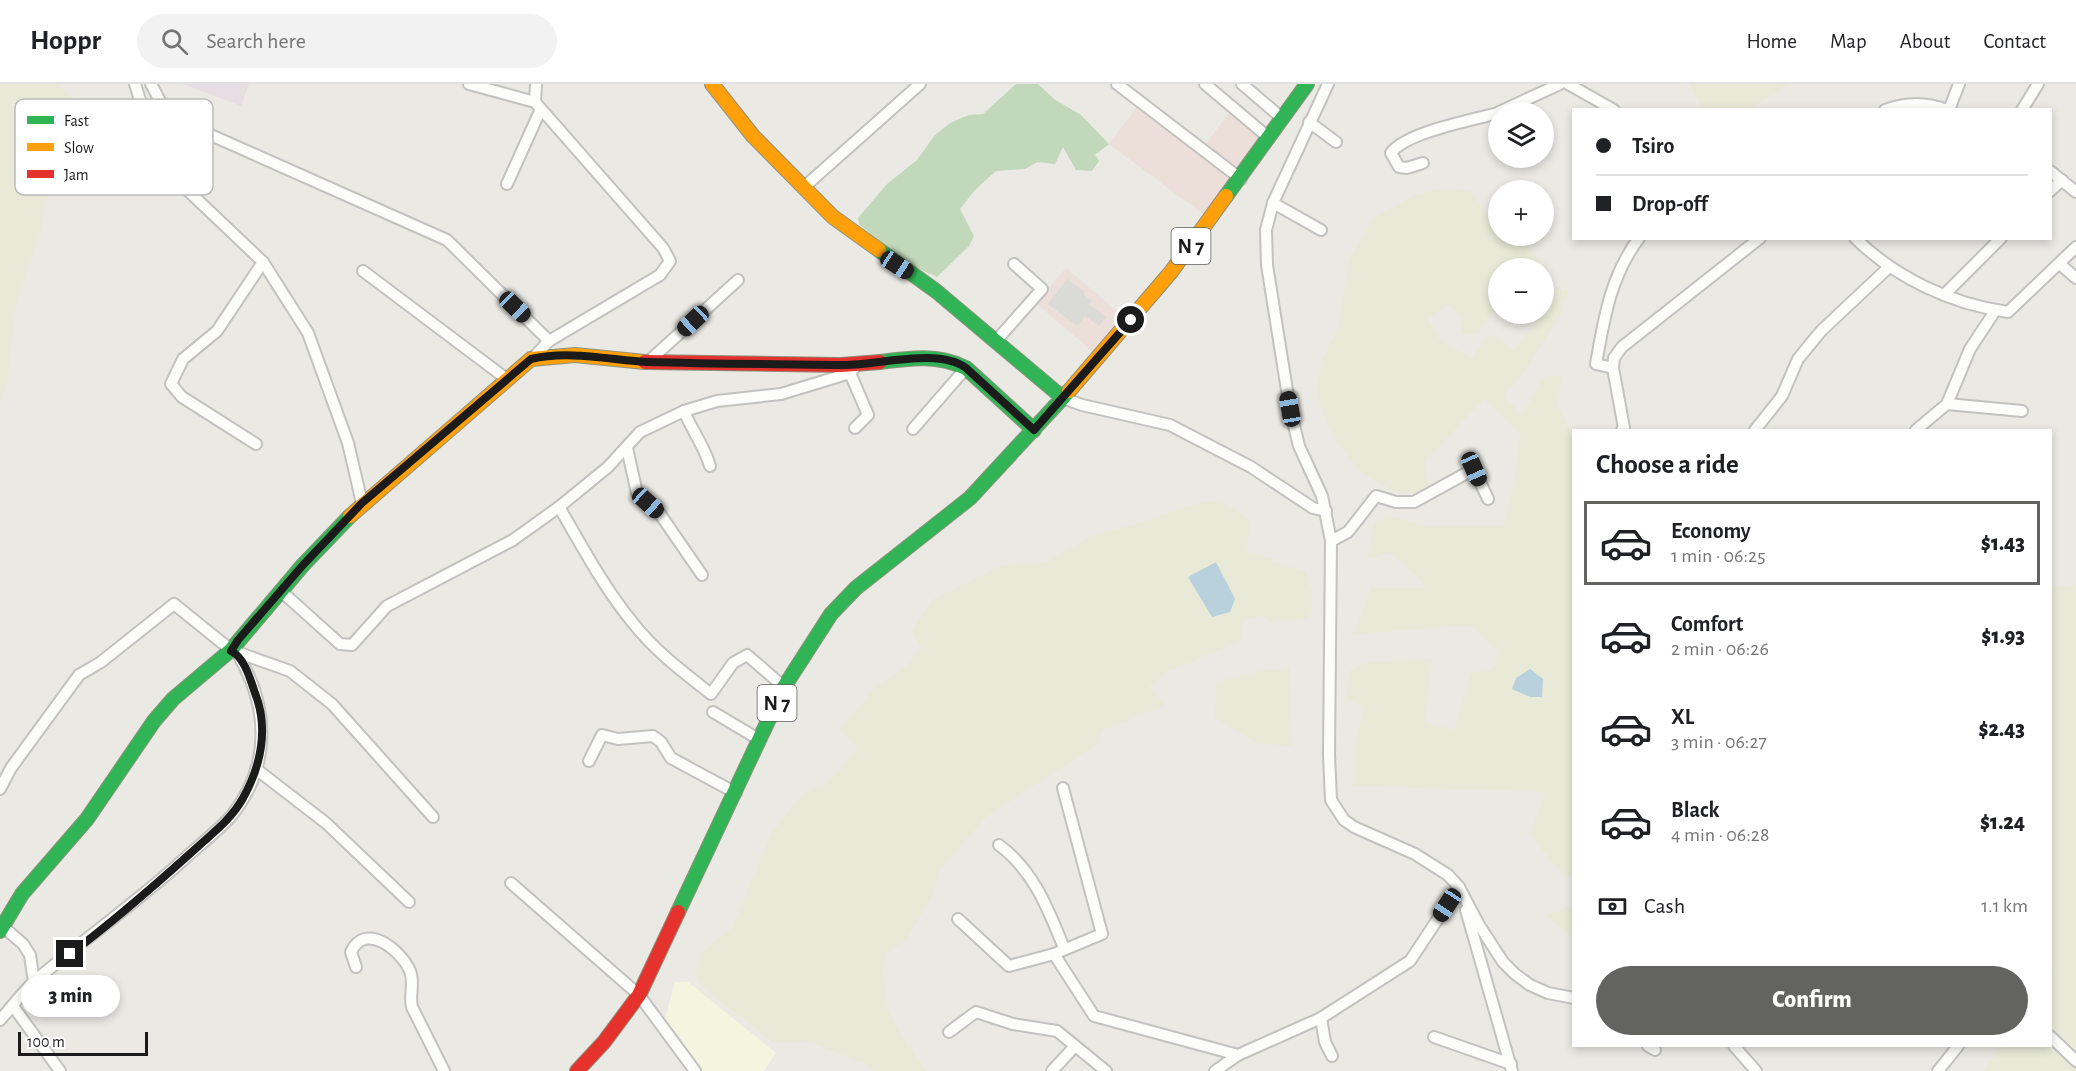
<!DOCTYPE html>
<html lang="en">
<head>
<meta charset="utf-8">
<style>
	body { margin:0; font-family:"Alegreya Sans",sans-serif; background:#f2f2f2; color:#202124; height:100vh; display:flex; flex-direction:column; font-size:22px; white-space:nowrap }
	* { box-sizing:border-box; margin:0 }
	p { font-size:20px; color:#757577 }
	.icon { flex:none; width:33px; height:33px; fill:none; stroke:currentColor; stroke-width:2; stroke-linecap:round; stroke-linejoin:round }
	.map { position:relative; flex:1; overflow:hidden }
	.drawer { position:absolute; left:1572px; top:345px; width:480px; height:618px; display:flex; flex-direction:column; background:#fff; border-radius:0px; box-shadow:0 3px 9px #0003 }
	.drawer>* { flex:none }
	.guide { position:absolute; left:1572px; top:24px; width:480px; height:132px; border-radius:0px; box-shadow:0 3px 9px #0003; display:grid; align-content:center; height:132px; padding:0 24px; background:#fff }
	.controls { position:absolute; left:1488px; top:18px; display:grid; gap:12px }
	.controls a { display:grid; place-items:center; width:66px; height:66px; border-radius:50%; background:#fff; box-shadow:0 3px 9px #0003; font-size:30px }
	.scale { position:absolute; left:18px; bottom:15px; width:130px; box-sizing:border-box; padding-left:6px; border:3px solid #1b1b1b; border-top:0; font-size:16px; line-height:21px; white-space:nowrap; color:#1b1b1b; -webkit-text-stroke:4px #fff; paint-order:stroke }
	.end { position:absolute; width:27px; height:27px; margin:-14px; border:8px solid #1b1b1b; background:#fff; box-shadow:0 0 0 3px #fff }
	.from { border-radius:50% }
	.bubble { position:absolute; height:42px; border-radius:21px; background:#fff; box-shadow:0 3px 9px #0003; font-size:20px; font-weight:800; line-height:42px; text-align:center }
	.car { position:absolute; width:18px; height:36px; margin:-18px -9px; border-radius:8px; box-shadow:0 0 4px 2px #0007; background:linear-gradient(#222 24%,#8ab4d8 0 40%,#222 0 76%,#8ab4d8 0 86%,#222 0) }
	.guide b { display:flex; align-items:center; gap:21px; height:57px; font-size:22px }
	.guide b+b { border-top:2px solid #e0e0e0 }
	.guide i { width:15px; height:15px; background:#202124 }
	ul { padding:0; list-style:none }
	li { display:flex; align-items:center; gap:18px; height:84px; margin:0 12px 9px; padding:0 12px; border:3px solid transparent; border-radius:0px }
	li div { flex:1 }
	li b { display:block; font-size:22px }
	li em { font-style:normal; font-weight:800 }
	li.on { border-color:#636361 }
	li>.icon { width:54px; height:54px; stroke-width:1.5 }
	h2 { padding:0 24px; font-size:27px; line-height:72px }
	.pay { display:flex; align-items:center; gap:15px; height:66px; padding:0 24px; font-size:22px }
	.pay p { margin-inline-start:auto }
	.action { display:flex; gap:12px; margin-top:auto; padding:12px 24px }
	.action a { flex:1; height:69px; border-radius:36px; background:#636361; color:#fff; font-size:24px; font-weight:800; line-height:69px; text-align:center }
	header { display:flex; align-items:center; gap:36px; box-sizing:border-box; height:84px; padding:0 30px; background:#fff; border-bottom:2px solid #e0e0e0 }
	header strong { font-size:28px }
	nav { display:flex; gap:33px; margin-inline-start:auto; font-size:21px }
	.search { width:420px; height:54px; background:#f2f2f2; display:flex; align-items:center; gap:15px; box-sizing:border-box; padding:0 21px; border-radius:33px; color:#757577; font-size:22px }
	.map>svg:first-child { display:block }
</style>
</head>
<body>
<header>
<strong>Hoppr</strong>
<div class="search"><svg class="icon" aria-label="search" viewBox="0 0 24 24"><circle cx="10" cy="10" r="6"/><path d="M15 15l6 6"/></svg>Search here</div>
<nav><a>Home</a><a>Map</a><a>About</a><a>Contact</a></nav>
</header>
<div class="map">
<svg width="2076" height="987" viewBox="0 0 2076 987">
	<rect width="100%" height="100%" fill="#eae9e4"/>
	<g fill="#ecded9">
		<polygon points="1140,19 1241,95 1211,136 1109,60"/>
		<polygon points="1231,26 1264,55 1240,90 1204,63"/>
		<polygon points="1066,184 1125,234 1094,269 1036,219"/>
	</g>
	<polygon fill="#e8dde2" points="183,0 249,0 241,22"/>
	<polygon fill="#f3f5de" points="675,898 688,898 776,969 764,987 701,987 664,938"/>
	<g fill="#e8ead7">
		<polygon points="0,0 58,0 83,25 75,57 57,71 40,148 15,225 8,294 0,321"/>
		<polygon points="1689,0 1789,0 1751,25 1703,26"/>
		<polygon points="1443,104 1470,107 1490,133 1498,138 1498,152 1531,152 1528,164 1540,178 1536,184 1498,184 1498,222 1477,251 1462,249 1461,233 1449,220 1428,235 1439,255 1472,275 1489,250 1514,266 1535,241 1539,230 1544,230 1545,210 1558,203 1568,207 1560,232 1524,288 1504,311 1522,332 1540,298 1547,291 1562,293 1557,320 1573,353 1573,791 1564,792 1530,751 1545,708 1354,702 1353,666 1365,623 1346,615 1350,586 1368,578 1432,575 1425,638 1454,646 1471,589 1492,586 1499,568 1471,541 1354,550 1371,504 1425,504 1419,494 1389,468 1367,476 1374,439 1390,432 1429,443 1504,441 1514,398 1520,349 1484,315 1425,377 1429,410 1395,408 1361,388 1334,355 1316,310 1321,279 1338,244 1349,177 1374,134 1413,112"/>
		<polygon points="1221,416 1251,438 1246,467 1306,488 1312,507 1311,527 1308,535 1269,537 1261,531 1243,536 1241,557 1167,588 1149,603 1165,621 1101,647 1100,658 986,733 940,786 934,809 906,856 885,870 883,889 888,927 907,961 927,987 873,987 864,979 806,957 774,959 701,902 695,888 701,869 732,844 771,750 802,711 827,700 858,665 840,646 875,603 908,581 921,563 912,546 933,515 1003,481 1044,479 1096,450 1133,441 1193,420"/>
		<polygon points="2076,500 2076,987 1982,987 2002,962 2050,962 2050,890 2054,883 2050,879 2051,504"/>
		<polygon points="1290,584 1292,662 1257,659 1215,634 1216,598 1260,587"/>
		<polygon points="1573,821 1573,854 1547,832"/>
	</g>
	<polygon fill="#c2d8ba" points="1016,0 1038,0 1054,15 1081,31 1109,60 1095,71 1099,77 1092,87 1076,86 1063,63 1055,80 1037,78 1025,85 996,87 975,106 960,125 974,152 969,162 937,193 888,171 875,154 859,140 858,134 887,100 917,76 935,51 950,39 969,31 983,30"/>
	<polygon fill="#dadad7" points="1067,195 1085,208 1083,210 1092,217 1089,220 1106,233 1099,242 1085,232 1077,242 1048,220"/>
	<g fill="#b8d1dc">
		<polygon points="1216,478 1235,515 1230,528 1212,533 1188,493"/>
		<polygon points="1530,585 1543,595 1542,613 1530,613 1512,605 1516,594"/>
	</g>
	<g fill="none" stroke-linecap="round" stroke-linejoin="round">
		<g stroke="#c2c2c0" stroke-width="14">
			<g id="street">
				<polyline points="135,0 150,48 182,101 263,178 308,249 348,359 362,419"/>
				<polyline points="151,0 168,32 447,156 549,257"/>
				<polyline points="469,0 535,18 663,164 670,177 660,191 549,257 532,275"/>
				<polyline points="1117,0 1241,95"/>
				<polyline points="1205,0 1269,54"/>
				<polyline points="1242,0 1283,35"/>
				<polyline points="1328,0 1273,119 1266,146 1267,181 1290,325 1299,362 1322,412 1331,457 1329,671 1331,716 1344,736 1354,743 1415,770 1448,791 1459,803 1479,841 1503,878 1515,890 1530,901 1548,909 1574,914"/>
				<polyline points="1568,0 1614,26"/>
				<polyline points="535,18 536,0"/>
				<path d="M1885,26C1908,18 1925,18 1947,26"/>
				<polyline points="1949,26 1959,0"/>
				<polyline points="2022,26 2038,0"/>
				<polyline points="1499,28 1560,0"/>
				<polyline points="1309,38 1336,58"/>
				<path d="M1423,79L1407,84L1399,83L1391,69C1406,48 1473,36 1498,29"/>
				<polyline points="2050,87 2076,108"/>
				<polyline points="151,94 182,101"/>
				<polyline points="507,100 540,27"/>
				<polyline points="803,104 920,0"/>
				<polyline points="2050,107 2062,96"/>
				<polyline points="1273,119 1321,146"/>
				<path d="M1855,154C1896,194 1951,220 2008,228L2076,163"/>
				<polyline points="2061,181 2076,194"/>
				<polyline points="363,187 508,296"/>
				<polyline points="1944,211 2001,154"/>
				<polyline points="995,258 1042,205 1014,180"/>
				<polyline points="648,278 738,196"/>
				<path d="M1613,284L1596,280C1604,235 1610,193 1639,154"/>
				<polyline points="850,289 868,331 855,344"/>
				<polyline points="1063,314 1082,321 1170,341 1251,383 1313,424 1326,427"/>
				<polyline points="1947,320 2022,327"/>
				<path d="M684,327C692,347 704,361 710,382"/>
				<polyline points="913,345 966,284"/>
				<polyline points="1622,346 1624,344 1613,284 1614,274 1622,263 1760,154"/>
				<polyline points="1755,346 1782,312 1798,275 1821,247 1888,184"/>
				<polyline points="1916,346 1947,320 1970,265 1995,227"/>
				<polyline points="256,360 182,313 171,300 183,275 217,247 263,178"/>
				<polyline points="627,364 637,409 660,430 702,491"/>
				<path d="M559,423C582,462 604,504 633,539C655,567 683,588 711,610L733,579L747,571L784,603"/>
				<polyline points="1331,457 1348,448 1376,412 1396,418 1414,418 1474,385 1488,415"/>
				<polyline points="281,507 340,560 352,561 387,522 513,456 559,423 608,383 640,348 684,327 717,317 781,310 850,289 856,282"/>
				<polyline points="713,628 760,656"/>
				<polyline points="589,677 602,651 618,655 653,652 661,658 671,674 736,709"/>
				<polyline points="256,685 326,739 409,818"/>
				<polyline points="0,705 11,684 79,591 101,578 174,520 231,566 290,587 332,620 433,733"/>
				<path d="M999,761C1034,787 1048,825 1064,864"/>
				<polyline points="511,799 639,911 695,987"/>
				<polyline points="1466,826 1512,987"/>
				<polyline points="958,835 1009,882 1054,870 1094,932 1238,971"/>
				<polyline points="0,840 23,860 30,871 34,898"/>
				<polyline points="1054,870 1102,850 1063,704"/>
				<path d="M356,883L351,868C365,837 401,866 410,887C415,899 409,910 412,923L444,987"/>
				<polyline points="13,922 60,987"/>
				<polyline points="1321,934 1325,958 1332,972"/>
				<path d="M0,936C12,923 23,907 36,896C84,855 135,820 182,777C198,762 217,748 232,731C272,680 269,622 237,569"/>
				<polyline points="949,948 976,928 1013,940 1057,947 1106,987"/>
				<polyline points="2050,952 2076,977"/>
				<polyline points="1434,953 1511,980"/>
				<polyline points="1648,962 1655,966"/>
				<polyline points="1734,962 1756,987"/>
				<polyline points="1052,987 1075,962"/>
				<polyline points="1215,987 1238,971 1321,934 1410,877 1459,803"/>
				<polyline points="1938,987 1958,962"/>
			</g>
		</g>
		<g stroke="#8f937d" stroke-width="16">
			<g id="fast">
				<polyline points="1226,112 1307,0"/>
				<polyline points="879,166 936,207 1063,314"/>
				<path d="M880,278C910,274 939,270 966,284L1034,346"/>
				<polyline points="678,828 784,603 831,530 856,504 970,414 1069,307"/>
				<polyline points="0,847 22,810 87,735 154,637 173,615 231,566 303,481 350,432"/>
			</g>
		</g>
		<g stroke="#8f937d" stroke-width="16">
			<g id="slow">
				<polyline points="712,0 753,52 833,133 879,166"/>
				<polyline points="1069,307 1171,188 1226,112"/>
				<polyline points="350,432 531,275 575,271 645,278"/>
			</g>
		</g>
		<g stroke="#8f937d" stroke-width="16">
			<g id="jam">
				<polyline points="645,278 841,281 880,278"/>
				<polyline points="577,987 604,958 639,911 678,828"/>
			</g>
		</g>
		<use href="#street" stroke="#fcfcfb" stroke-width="10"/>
		<use href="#fast" stroke="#30b455" stroke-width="14"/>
		<use href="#slow" stroke="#ff9f0a" stroke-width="14"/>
		<use href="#jam" stroke="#e5322d" stroke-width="14"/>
	</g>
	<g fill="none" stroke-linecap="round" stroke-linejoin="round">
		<path stroke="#1b1b1b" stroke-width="8" d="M70,870C113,838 153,803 193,767C210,751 231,736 243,714C261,682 269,644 255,609C250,595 245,574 231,567L238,556L303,481L362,419L531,275C569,266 611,276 649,278C713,280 777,280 841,281C877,282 937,263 966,284L1034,346L1131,236"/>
	</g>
	<g text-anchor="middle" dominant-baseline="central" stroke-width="6" stroke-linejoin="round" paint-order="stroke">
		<g fill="#fff" stroke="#5f5f5f" stroke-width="1.5">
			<rect x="1171.5" y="144" width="39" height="36" rx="4.5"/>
			<rect x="757.5" y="601" width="39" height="36" rx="4.5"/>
		</g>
		<g font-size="21" font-weight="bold" fill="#1b1b1b">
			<text x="1191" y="162">N 7</text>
			<text x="777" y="619">N 7</text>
		</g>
	</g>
	<rect x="15" y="15" width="198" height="96" rx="9" fill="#fff" stroke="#bbb" stroke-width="1.5"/>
	<rect x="27" y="32" width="27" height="8" fill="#30b455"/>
	<rect x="27" y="59" width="27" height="8" fill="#ff9f0a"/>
	<rect x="27" y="86" width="27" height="8" fill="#e5322d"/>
	<g font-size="16" fill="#1b1b1b">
		<text x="64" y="42">Fast</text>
		<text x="64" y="69">Slow</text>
		<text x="64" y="96">Jam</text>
	</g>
</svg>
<div class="controls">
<a><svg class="icon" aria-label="layers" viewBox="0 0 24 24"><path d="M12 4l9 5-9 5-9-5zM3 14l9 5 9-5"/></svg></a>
<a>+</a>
<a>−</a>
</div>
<div class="scale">100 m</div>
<i class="end from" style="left:1131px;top:236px"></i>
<i class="end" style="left:70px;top:870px"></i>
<div class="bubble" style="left:21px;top:891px;width:99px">3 min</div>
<i class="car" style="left:897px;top:181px;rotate:123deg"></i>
<i class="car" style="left:515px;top:223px;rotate:134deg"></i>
<i class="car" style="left:693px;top:237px;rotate:227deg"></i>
<i class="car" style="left:1290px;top:325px;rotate:350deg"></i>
<i class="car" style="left:1474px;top:385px;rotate:156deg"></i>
<i class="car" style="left:648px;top:419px;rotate:132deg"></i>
<i class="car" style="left:1447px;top:821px;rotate:213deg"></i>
<div class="guide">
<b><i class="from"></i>Tsiro</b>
<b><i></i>Drop-off</b>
</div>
<section class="drawer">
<h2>Choose a ride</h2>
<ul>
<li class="on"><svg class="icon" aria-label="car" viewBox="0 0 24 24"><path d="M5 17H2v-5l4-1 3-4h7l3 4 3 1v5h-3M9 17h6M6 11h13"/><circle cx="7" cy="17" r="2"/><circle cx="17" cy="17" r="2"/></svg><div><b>Economy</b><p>1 min · 06:25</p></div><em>$1.43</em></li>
<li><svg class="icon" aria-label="car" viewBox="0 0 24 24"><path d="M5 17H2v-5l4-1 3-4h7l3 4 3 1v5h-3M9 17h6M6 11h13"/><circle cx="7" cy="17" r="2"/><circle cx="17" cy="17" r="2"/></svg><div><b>Comfort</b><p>2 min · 06:26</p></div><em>$1.93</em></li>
<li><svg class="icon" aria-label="car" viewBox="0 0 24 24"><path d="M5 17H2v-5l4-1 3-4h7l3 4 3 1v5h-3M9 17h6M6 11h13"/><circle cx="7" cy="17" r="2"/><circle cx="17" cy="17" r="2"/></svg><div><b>XL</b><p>3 min · 06:27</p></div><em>$2.43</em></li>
<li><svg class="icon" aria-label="car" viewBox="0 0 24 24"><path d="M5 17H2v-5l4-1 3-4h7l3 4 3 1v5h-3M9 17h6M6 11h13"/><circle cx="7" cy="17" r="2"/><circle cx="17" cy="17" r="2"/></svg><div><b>Black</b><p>4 min · 06:28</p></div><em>$1.24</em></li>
</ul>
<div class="pay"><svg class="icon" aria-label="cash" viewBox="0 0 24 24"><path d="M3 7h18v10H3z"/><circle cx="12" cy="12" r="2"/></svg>Cash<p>1.1 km</p></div>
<div class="action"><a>Confirm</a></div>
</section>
</div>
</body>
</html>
